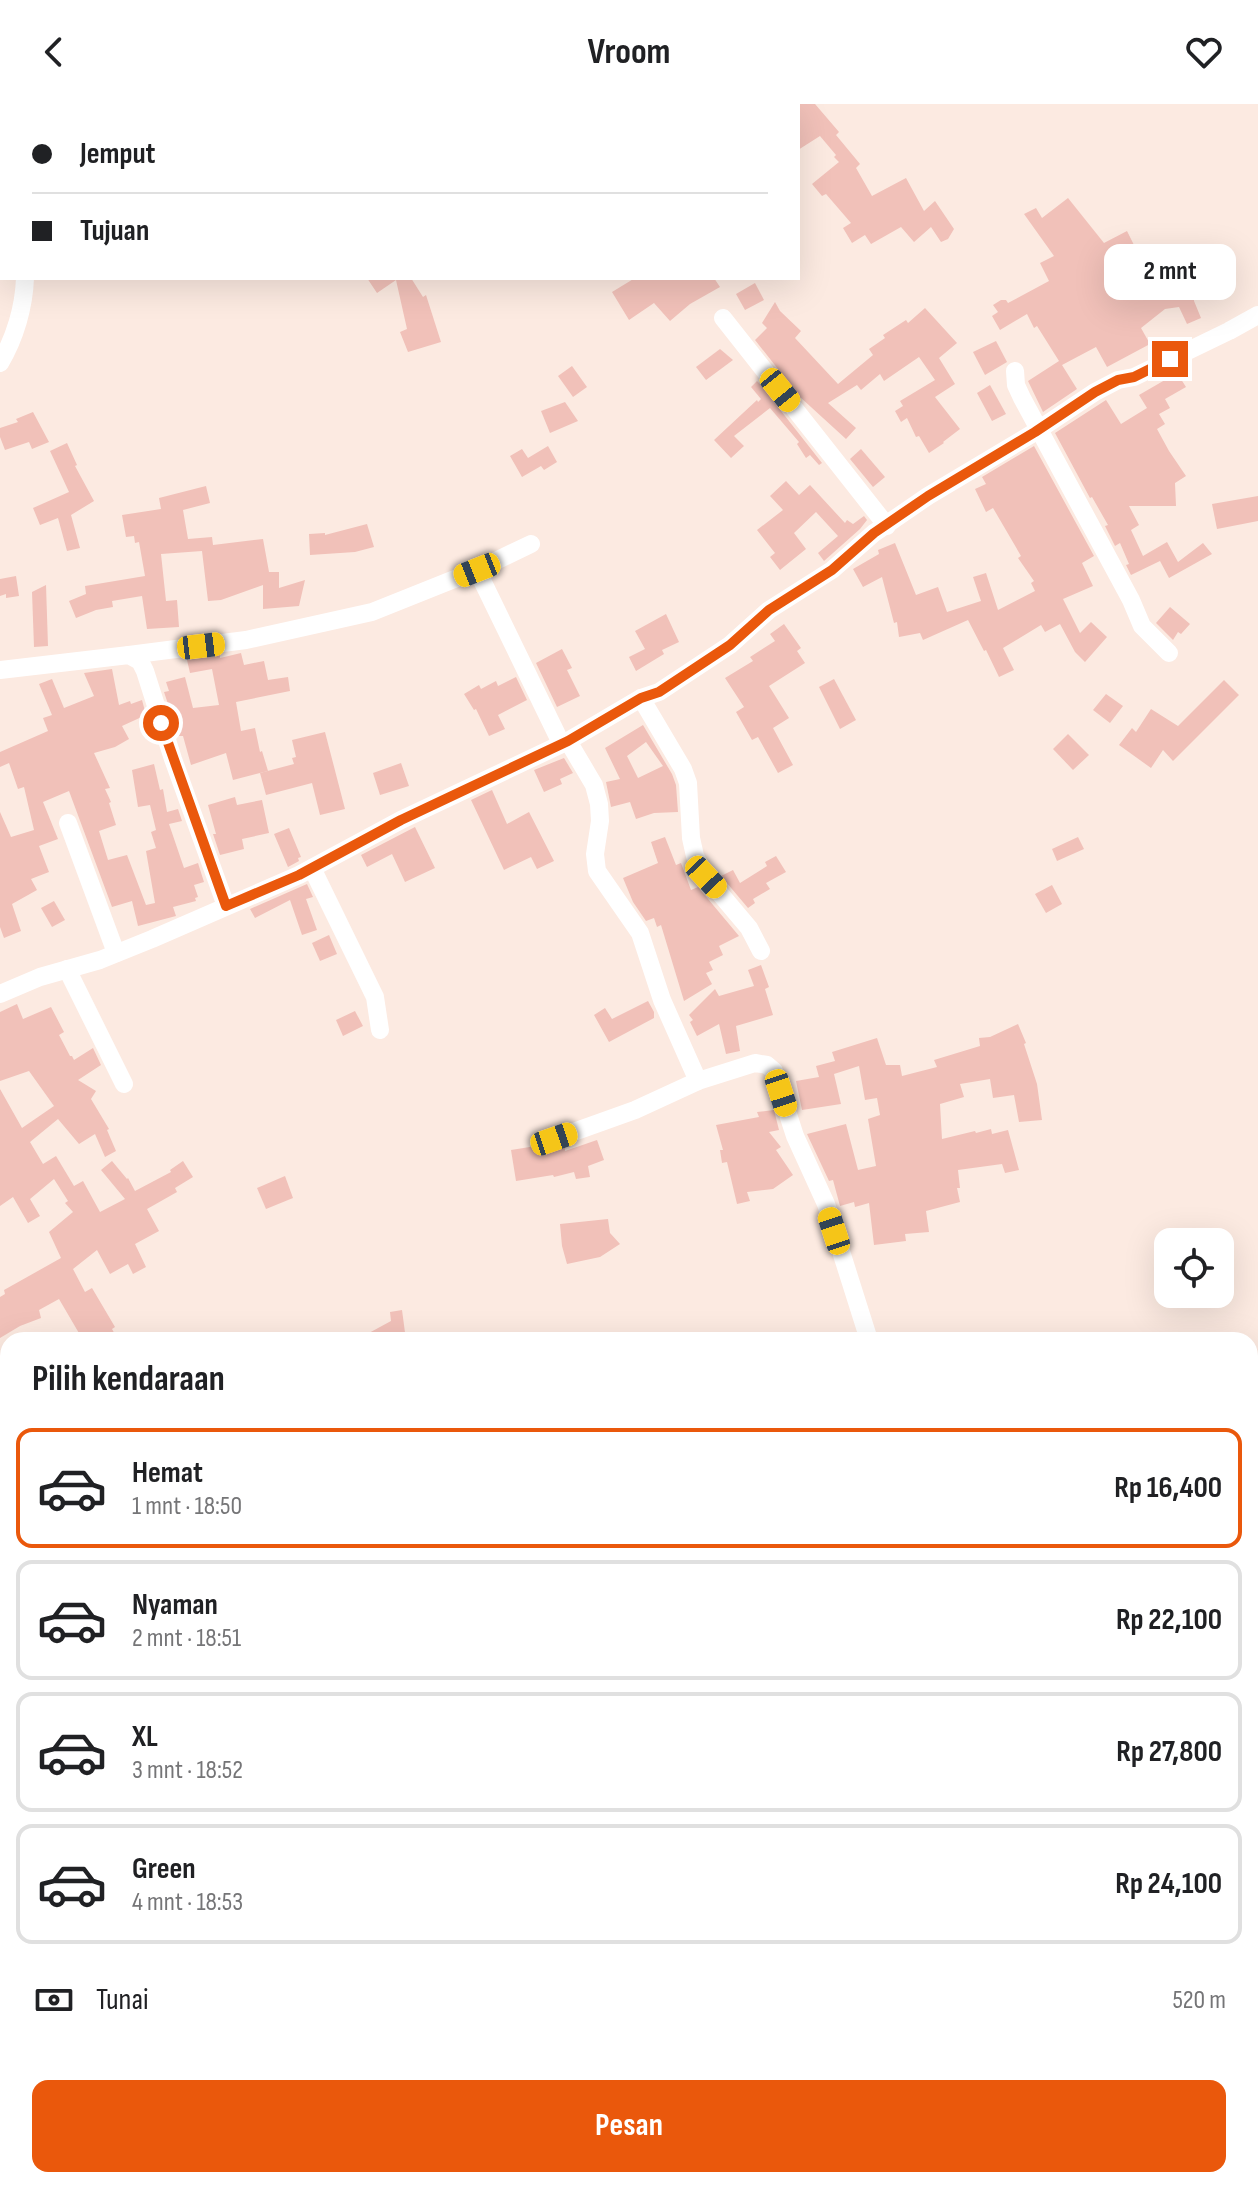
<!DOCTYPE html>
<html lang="id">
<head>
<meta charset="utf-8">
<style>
	body { margin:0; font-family:"Sofia Sans Condensed",sans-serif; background:#f2f2f2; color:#202124; height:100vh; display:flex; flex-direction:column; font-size:30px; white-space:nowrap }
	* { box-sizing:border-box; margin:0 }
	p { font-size:26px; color:#757577 }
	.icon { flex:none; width:44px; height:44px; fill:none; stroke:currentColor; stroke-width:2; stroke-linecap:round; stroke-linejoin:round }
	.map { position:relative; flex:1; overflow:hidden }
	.details { position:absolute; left:0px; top:1228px; width:1258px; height:856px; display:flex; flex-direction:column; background:#fff; border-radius:24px 24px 0 0; box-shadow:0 8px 32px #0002 }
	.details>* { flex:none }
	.guide { position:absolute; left:0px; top:0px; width:800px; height:176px; box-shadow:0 8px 32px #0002; display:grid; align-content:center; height:176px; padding:0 32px; background:#fff }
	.buttons { position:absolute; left:1154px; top:1124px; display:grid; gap:16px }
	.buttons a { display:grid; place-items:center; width:80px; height:80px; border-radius:16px; background:#fff; box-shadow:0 8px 32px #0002; font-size:40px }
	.end { position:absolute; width:36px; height:36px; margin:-18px; border:10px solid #ea580c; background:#fff; box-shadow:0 0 0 4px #fff }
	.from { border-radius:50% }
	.bubble { position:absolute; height:56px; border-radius:16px; background:#fff; box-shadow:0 8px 32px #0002; font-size:26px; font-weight:700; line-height:56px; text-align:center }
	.car { position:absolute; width:24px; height:48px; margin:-24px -12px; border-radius:10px; box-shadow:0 0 6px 2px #0007; background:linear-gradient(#f5c518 24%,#345 0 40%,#f5c518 0 76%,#345 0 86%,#f5c518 0) }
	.guide b { display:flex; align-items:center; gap:28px; height:76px; font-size:30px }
	.guide b+b { border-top:2px solid #e0e0e0 }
	.guide i { width:20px; height:20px; background:#202124 }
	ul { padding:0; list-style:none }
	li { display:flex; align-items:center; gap:24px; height:120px; margin:0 16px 12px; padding:0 16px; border:4px solid #e0e0e0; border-radius:16px }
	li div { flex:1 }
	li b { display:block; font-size:30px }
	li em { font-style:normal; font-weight:700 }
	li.on { border-color:#ea580c }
	li>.icon { width:72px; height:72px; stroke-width:1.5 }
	h2 { padding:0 32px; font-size:36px; line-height:96px }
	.pay { display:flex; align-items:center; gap:20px; height:88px; padding:0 32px; font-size:30px }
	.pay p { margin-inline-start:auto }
	.button { display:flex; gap:16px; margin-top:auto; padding:16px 32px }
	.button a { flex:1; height:92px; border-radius:16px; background:#ea580c; color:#fff; font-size:32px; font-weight:700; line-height:92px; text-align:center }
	header { display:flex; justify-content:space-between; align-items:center; height:104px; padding:0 32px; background:#fff; font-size:36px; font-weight:700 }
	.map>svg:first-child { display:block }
</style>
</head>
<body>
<header><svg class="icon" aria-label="back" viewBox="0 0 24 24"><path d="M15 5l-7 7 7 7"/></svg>Vroom<svg class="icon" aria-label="heart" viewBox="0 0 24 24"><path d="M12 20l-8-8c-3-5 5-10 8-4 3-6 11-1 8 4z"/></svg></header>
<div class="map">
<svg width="1258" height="2084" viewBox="0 0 1258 2084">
	<rect width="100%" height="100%" fill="#fceae1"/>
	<g fill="#f1c1b9" fill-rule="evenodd">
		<polygon points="798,0 815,0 839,28 836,31 860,60 856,64 872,92 906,74 924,107 935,97 954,125 948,135 941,138 931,123 914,138 901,123 871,140 865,131 852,139 843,124 851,119 826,90 822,92 812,80 839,58 834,53 836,51 820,32 798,46"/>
		<polygon points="1068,94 1104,139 1127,127 1134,141 1120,148 1132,177 1135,175 1139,181 1169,177 1170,184 1194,183 1194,197 1201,214 1187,220 1179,203 1165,205 1141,224 1150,240 1107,263 1096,243 1062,261 1077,285 1043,308 1028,277 1059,257 1037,222 1034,224 1027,210 1000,226 992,212 998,208 993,201 1001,196 1006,196 1008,199 1049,177 1040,159 1054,152 1024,110 1036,104 1042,114"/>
		<polygon points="367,174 411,174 423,193 426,191 441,238 408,248 400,228 407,225 396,176 377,189"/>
		<polygon points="635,174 714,174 720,183 690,200 670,217 654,199 629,216 612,188"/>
		<polygon points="755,179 764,196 745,206 736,190"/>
		<polygon points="775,198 780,207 801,227 795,234 838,280 873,251 869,245 885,234 883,231 906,216 908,219 925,204 957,239 939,254 955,280 935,293 960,325 943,338 944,339 929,349 919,332 916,333 907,314 901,318 895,307 903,302 900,297 935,276 919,253 884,277 880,270 861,286 857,281 828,299 856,324 846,335 800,293 755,236 767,224 762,219"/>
		<polygon points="996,237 1007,258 985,271 973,248"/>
		<polygon points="720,245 733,256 706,276 696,263"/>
		<polygon points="572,262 587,283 573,293 558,272"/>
		<polygon points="1177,269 1186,283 1165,295 1170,304 1159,310 1165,320 1157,325 1169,347 1186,372 1175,379 1176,402 1129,402 1139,421 1131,426 1143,452 1167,438 1178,458 1203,439 1212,450 1169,474 1160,457 1131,471 1126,461 1129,460 1120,439 1115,442 1105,422 1108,421 1092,393 1090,394 1055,329 1106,296 1121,320 1147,304 1139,291"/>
		<polygon points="757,277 759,279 822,359 819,361 810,351 806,354 797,340 799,338 770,304 734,332 744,342 731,354 714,336 757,296 758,298 761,295 751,283"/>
		<polygon points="990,281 1006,310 992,317 977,289"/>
		<polygon points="565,298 578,317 550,329 541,307"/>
		<polygon points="33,308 49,338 32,345 29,338 5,346 0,333 0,324 18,318 16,315"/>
		<polygon points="67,339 77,361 75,362 94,397 71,411 80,444 67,447 58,414 40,421 33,404 69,388 50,347"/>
		<polygon points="548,342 557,358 544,366 541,362 522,373 510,352 522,345 528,354"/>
		<polygon points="1034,342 1094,452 1082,459 1093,482 1063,495 1080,529 1091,518 1107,533 1085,558 1075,548 1060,520 1045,528 1041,521 1003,544 1014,566 999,573 986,546 984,547 968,516 923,536 920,529 899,533 897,518 894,519 882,473 863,483 853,465 879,450 878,446 895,439 916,491 938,483 947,508 981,497 973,473 986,469 998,506 1035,487 1031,479 1034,477 1018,454 1021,452 993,404 986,408 975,385 986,380 982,373"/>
		<polygon points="861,345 885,373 873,383 850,355"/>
		<polygon points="786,377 799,391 810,381 845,419 847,416 853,420 864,412 867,416 860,425 824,457 818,449 838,432 816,408 794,429 806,445 780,466 770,453 775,449 757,426 783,406 770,392"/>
		<polygon points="206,382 210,399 183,406 188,435 212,433 213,441 263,435 269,468 279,468 279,484 305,476 299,502 263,505 263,481 221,496 208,497 202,447 161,450 166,497 177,496 179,523 147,525 142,492 112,497 113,503 96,506 76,514 69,497 86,490 85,482 145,472 139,438 135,439 134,432 126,433 122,411 161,405 159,394"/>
		<polygon points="1258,392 1258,417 1217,425 1212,400"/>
		<polygon points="367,420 374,443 355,448 310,451 309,430 325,429 325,431"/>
		<polygon points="16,472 19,492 6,494 6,490 0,492 0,475"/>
		<polygon points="46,481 48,542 34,543 32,488"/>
		<polygon points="1170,503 1190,520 1181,530 1178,528 1173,536 1156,519"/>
		<polygon points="666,510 679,538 662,546 664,550 636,567 629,553 645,545 635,527"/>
		<polygon points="784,520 801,544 797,547 805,559 769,582 789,614 773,624 793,661 778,669 758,633 752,636 736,608 744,603 725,574 753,557 750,553 775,537 770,530"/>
		<polygon points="562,545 572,564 567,566 580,592 557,603 536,559"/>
		<polygon points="241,549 244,561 264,557 268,576 288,573 290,587 236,598 241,627 255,624 260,648 262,647 268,667 233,676 226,649 191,661 183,632 179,632 172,602 169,603 164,588 169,587 166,578 185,573 193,604 219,601 212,565 190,569 187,556 220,551 220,554"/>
		<polygon points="112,565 119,601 130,597 131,600 142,596 146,611 122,622 129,635 115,643 94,649 110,684 105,685 111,698 109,699 116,721 99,727 108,756 127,751 146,801 155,799 146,747 156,744 151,728 156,726 150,701 138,703 132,666 154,660 160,686 163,685 167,708 178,705 182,717 169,720 184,764 198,759 204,778 194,781 198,793 195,794 196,797 173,803 176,812 138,822 132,797 112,803 69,687 43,698 58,735 39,742 49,768 31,775 37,786 12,800 21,827 4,834 0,823 0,708 11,733 34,726 24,683 18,685 9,659 0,663 0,648 48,627 43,614 52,611 39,580 52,575 64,604 94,592 84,569"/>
		<polygon points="516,573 527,596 498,611 505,625 489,632 476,605 474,606 464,590 479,581 481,585 496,577 498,582"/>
		<polygon points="834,575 856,616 840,625 819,583"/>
		<polygon points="1224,576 1239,591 1173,657 1163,646 1151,664 1119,641 1132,624 1136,628 1151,605 1178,622"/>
		<polygon points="1106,590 1123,602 1110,619 1093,606"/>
		<path d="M643,621L672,670L676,681L678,708L654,709L636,715L630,698L611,703L606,678L620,675L605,644ZM646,638L663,662L638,674L627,652Z"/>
		<polygon points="325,628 345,705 320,711 312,679 266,691 260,669 294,660 292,654 296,653 292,636"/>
		<polygon points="1068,630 1089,651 1073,666 1053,645"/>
		<polygon points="564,654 573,669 560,675 562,680 544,688 534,666"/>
		<polygon points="401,659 409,682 380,691 373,669"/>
		<polygon points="492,686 507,720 529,708 554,757 537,765 531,753 504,766 471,696"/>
		<polygon points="235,693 237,701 262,696 269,729 242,735 244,745 220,751 213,730 216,730 208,701"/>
		<polygon points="415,723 435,764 405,778 392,750 367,763 361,751"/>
		<polygon points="289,724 301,753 298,754 299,757 288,763 274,730"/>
		<polygon points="665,733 676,761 681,759 691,786 698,783 739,832 719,842 723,851 709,858 713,866 706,869 712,880 684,897 661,821 657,823 654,814 646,817 633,798 623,774 658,759 651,738"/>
		<polygon points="1078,733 1084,745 1057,757 1052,745"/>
		<polygon points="776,752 786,768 766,779 770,785 753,795 755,799 748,804 721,772 733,766 740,779 767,762 765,758"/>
		<polygon points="307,780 313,793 306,795 317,826 302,831 290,796 255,814 250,805"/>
		<polygon points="1052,781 1062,800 1046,809 1035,790"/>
		<polygon points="54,797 65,816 52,823 41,804"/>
		<polygon points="329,831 337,850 320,857 312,839"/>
		<polygon points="761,861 769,883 765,885 773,911 736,922 740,947 726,950 719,920 697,932 690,918 693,916 689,911 715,885 719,892 754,882 748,866"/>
		<polygon points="648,897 654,908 654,914 609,938 594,911 605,904 612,915"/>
		<polygon points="17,900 23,915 51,903 64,928 59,931 70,952 72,952 74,956 93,944 101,961 78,976 96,987 91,995 109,1025 107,1026 116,1047 105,1053 95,1030 79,1040 58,1015 30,1038 43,1060 56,1052 74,1082 83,1077 100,1108 125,1095 101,1066 112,1057 127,1075 128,1074 135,1087 171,1068 170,1066 183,1057 193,1073 175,1084 177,1088 147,1105 159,1127 135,1140 146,1163 133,1170 128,1160 110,1170 97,1146 73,1165 85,1188 92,1184 115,1223 112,1225 118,1236 83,1236 59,1195 39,1206 41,1214 20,1222 0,1234 0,1193 5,1190 4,1186 61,1154 49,1128 73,1108 65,1099 68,1097 54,1075 30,1095 40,1112 28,1119 13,1093 0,1102 0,985 22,1024 54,1002 29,967 0,977 0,908"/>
		<polygon points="355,907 363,922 343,932 336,916"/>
		<polygon points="1018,920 1026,939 1024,940 1037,980 1042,1016 1019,1018 1014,991 993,994 990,975 960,980 964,993 940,1000 942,1035 975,1027 976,1029 991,1025 992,1030 1008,1026 1019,1066 1005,1069 1002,1060 958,1066 960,1084 957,1084 960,1098 926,1107 929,1128 905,1130 906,1137 874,1141 869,1099 855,1103 854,1098 840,1102 833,1076 829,1077 807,1030 846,1020 858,1066 876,1062 868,1015 880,1011 877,994 865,996 859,962 834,970 841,1000 802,1006 796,977 819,973 816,962 835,957 832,948 877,934 886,961 900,961 902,972 937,963 934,956 980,942 979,934 990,933"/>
		<polygon points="774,1006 779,1026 769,1028 781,1043 776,1046 793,1071 773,1085 747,1088 750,1097 737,1100 727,1058 722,1059 720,1046 723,1046 716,1021 759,1013 757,1008"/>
		<polygon points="597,1036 604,1056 588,1062 590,1073 576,1075 574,1068 554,1073 553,1071 516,1077 511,1046 536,1042 537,1047 547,1044 557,1046 565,1044 565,1047"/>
		<polygon points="285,1072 293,1094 266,1105 257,1084"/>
		<polygon points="608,1115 610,1129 620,1140 600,1153 567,1160 562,1142 560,1120"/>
		<polygon points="402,1206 406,1236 356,1236 391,1217 390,1208"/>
	</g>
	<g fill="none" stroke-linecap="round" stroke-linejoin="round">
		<g stroke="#fff" stroke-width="18">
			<polyline points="13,0 13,2"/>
			<polyline points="0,95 2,96"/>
			<polyline points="723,214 887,422"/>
			<path d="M0,259C15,234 24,203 25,174"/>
			<polyline points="1015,267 1016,281 1022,294 1131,496 1142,522 1169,549"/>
			<polyline points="477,466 561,639"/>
			<polyline points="129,551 246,536 372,508 477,466 531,440"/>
			<polyline points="0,566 129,551 140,557 145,567 173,655 226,802"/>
			<polyline points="641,594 683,665 688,679 691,734 695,752 706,773 749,824 761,847"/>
			<polyline points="568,637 594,681 599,700 600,717 595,750 597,767 640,829 662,896 698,977 755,959 767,961 774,967 795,1032 826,1100 869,1236"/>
			<polyline points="68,719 116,849"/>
			<polyline points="312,764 375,893 380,926"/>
			<polyline points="67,865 124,980"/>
			<polyline points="0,890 40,873 100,856 152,835 299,771 401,716 568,637 641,594 659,588 730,541 769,506 832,466 874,429 928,392 1035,328 1095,288 1118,276 1134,273 1229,227 1258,211"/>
			<polyline points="554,1035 635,1006 698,977"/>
			<polyline points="816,2076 819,2084"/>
			<polyline points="628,2084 637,2076"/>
		</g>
	</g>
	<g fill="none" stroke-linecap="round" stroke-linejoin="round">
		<polyline stroke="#ea580c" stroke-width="10" points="161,619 226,802 299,771 401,716 568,637 641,594 659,588 730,541 769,506 832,466 874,429 928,392 1035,328 1095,288 1118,276 1134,273 1170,255"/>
	</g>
</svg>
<div class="buttons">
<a><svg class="icon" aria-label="locate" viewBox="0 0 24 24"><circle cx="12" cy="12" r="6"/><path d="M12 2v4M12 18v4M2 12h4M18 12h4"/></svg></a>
</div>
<i class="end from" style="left:161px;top:619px"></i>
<i class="end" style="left:1170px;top:255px"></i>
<div class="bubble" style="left:1104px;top:140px;width:132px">2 mnt</div>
<i class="car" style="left:780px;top:286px;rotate:141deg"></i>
<i class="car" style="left:477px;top:466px;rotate:248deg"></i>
<i class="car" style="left:201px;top:542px;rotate:83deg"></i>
<i class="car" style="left:706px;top:773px;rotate:137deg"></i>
<i class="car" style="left:781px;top:989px;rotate:162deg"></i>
<i class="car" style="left:554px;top:1035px;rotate:71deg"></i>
<i class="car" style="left:834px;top:1127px;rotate:342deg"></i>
<div class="guide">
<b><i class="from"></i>Jemput</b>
<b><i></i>Tujuan</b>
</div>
<section class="details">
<h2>Pilih kendaraan</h2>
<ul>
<li class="on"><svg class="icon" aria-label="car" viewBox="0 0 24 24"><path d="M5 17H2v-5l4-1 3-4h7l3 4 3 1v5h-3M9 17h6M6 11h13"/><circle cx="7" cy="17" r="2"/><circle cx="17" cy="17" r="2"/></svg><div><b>Hemat</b><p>1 mnt · 18:50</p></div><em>Rp 16,400</em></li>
<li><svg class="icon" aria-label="car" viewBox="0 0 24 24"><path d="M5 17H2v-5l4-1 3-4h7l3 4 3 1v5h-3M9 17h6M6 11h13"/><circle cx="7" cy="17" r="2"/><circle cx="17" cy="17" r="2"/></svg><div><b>Nyaman</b><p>2 mnt · 18:51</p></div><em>Rp 22,100</em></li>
<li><svg class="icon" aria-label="car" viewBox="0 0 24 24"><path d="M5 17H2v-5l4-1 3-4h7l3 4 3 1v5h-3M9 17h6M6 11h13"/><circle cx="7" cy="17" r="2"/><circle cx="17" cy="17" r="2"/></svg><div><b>XL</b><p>3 mnt · 18:52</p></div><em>Rp 27,800</em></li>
<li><svg class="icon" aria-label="car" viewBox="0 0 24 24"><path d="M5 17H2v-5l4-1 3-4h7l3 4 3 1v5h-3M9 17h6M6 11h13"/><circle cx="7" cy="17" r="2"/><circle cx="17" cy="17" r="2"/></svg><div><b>Green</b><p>4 mnt · 18:53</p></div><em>Rp 24,100</em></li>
</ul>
<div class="pay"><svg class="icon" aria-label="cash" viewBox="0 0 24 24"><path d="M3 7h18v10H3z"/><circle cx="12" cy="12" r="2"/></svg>Tunai<p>520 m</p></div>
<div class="button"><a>Pesan</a></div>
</section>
</div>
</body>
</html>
